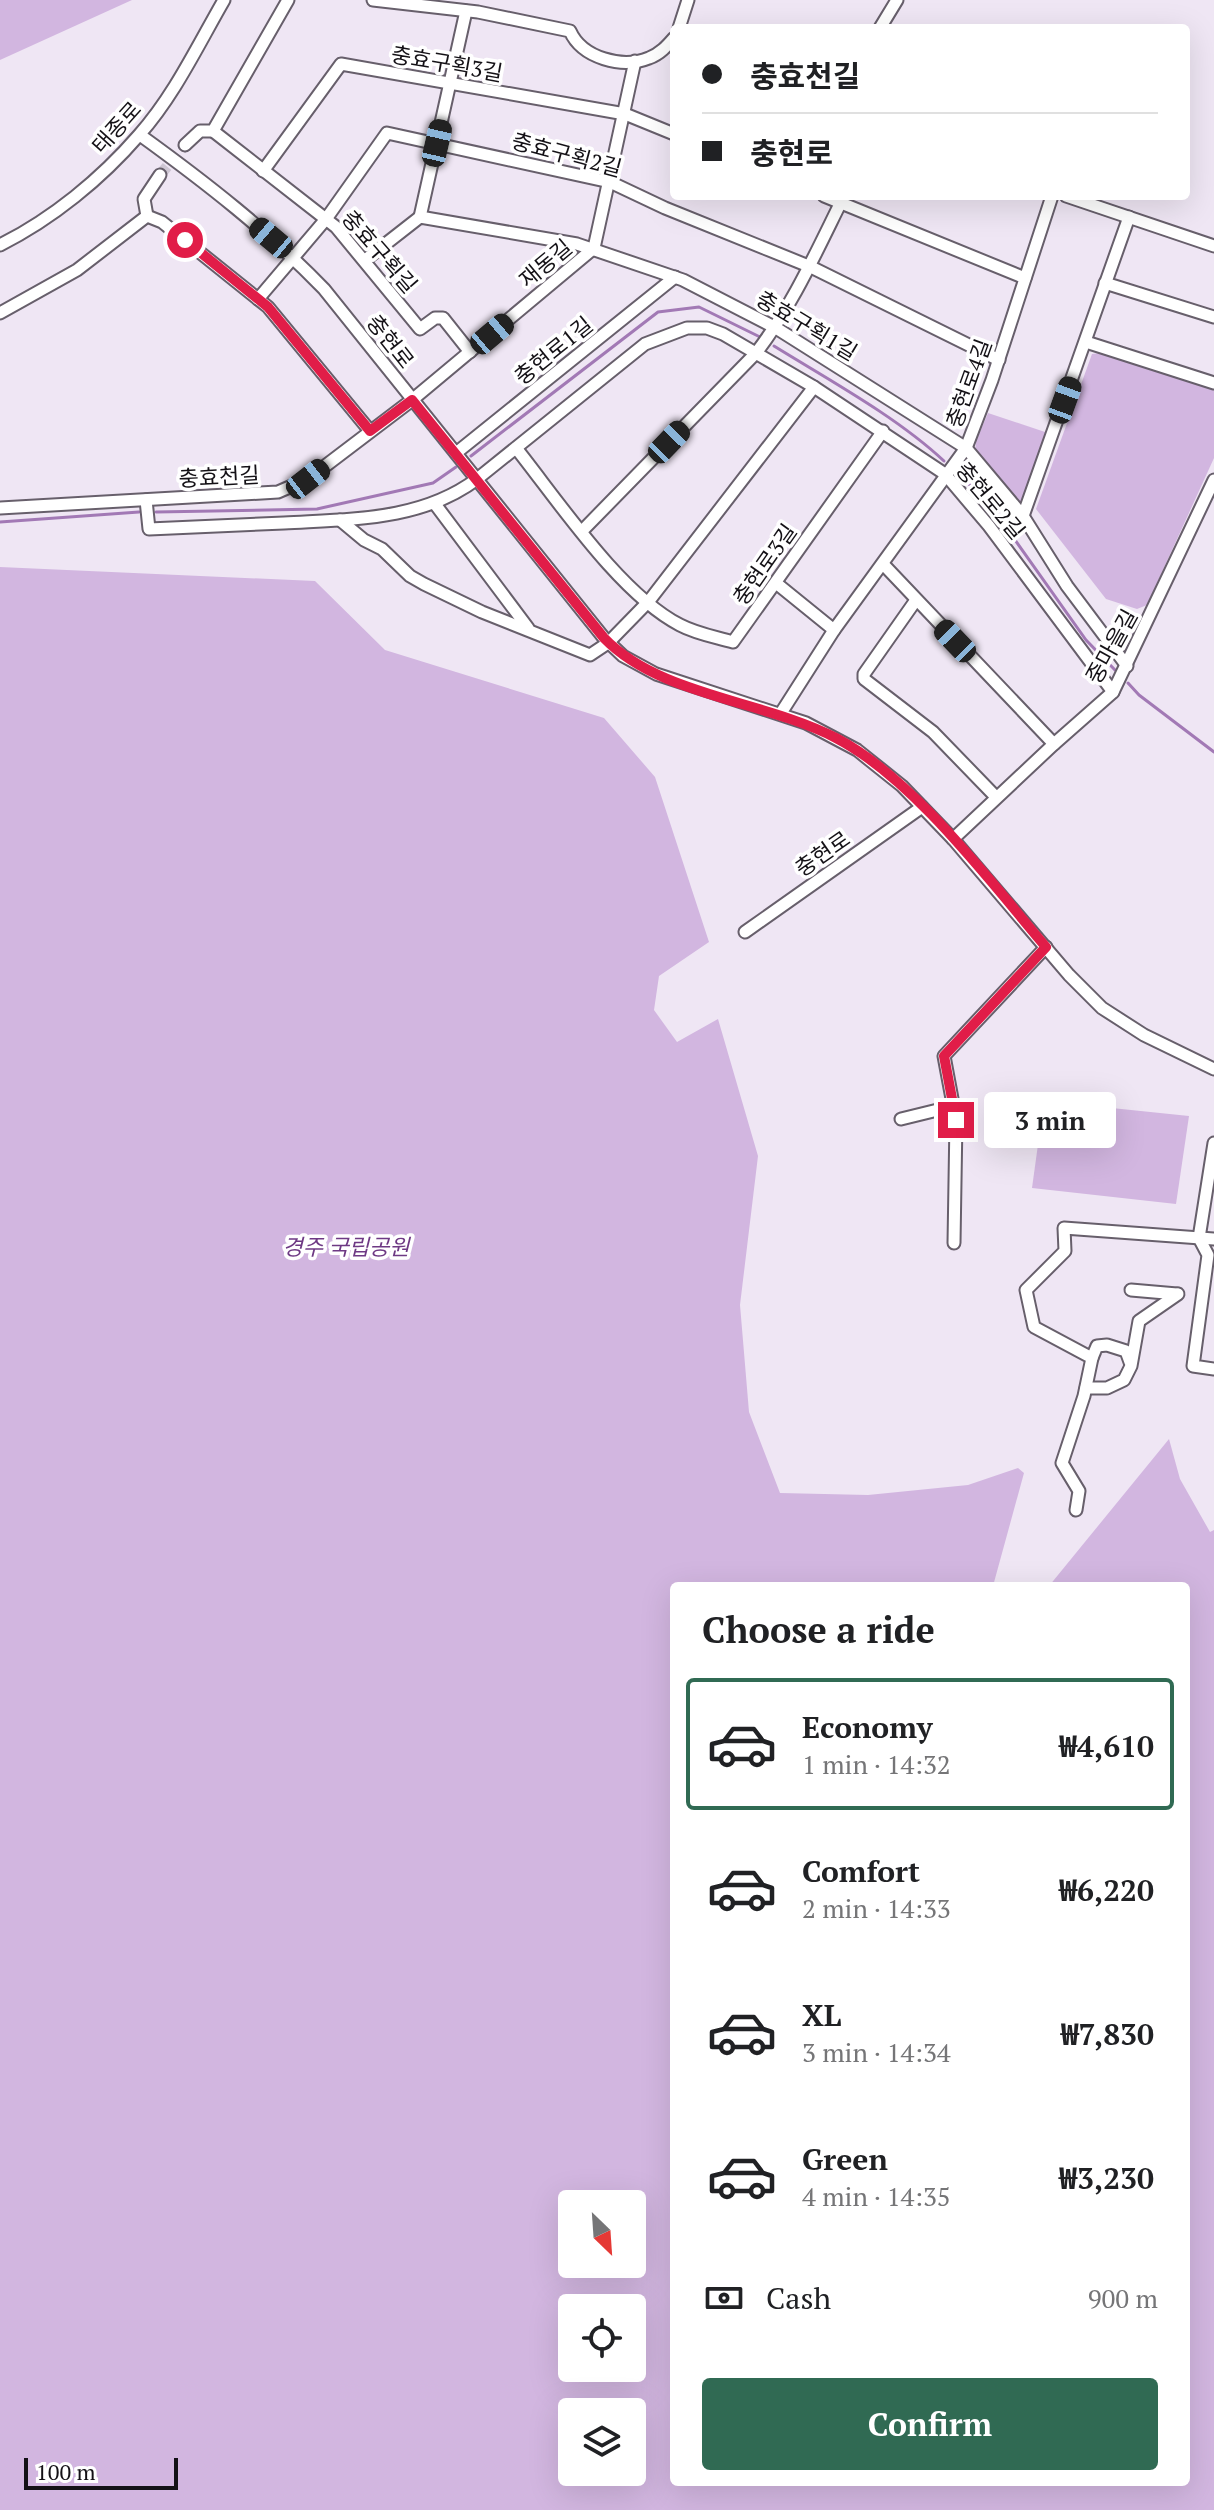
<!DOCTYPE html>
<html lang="en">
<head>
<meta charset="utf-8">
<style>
	body { margin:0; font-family:"PT Serif","Noto Sans KR",serif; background:#f2f2f2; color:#202124; height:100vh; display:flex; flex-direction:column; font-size:30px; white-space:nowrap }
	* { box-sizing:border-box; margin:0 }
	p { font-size:26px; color:#757577 }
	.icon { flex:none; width:44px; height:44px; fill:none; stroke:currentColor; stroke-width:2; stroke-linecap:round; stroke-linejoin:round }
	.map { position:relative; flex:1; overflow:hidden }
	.side { position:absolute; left:670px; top:1582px; width:520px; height:904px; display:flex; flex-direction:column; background:#fff; border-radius:8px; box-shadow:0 8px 32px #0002 }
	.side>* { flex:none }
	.top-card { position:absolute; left:670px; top:24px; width:520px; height:176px; border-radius:8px; box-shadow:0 8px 32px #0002; display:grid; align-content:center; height:176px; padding:0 32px; background:#fff }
	.needle { width:52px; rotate:155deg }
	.buttons { position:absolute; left:558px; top:2190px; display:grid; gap:16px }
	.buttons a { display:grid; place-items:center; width:88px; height:88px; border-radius:8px; background:#fff; box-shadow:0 8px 32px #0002; font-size:40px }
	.scale { position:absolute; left:24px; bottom:20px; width:154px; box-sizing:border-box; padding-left:8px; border:4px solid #141116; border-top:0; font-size:22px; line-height:28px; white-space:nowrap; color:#141116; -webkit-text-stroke:6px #fff; paint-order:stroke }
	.end { position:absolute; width:36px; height:36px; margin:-18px; border:10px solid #e11d48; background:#fff; box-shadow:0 0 0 4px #fff }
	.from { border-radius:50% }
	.bubble { position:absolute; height:56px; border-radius:8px; background:#fff; box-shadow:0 8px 32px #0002; font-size:26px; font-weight:800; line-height:56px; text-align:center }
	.car { position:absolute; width:24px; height:48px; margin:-24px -12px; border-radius:10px; box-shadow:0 0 6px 2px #0007; background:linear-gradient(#222 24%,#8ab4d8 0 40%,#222 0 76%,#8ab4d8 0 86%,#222 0) }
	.top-card b { display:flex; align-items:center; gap:28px; height:76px; font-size:30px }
	.top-card b+b { border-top:2px solid #e0e0e0 }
	.top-card i { width:20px; height:20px; background:#202124 }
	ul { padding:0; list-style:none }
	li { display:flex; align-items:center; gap:24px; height:132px; margin:0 16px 12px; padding:0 16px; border:4px solid transparent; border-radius:8px }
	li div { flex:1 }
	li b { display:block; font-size:30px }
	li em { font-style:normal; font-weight:800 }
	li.active { border-color:#306a53 }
	li>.icon { width:72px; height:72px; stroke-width:1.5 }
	h2 { padding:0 32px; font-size:36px; line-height:96px }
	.pay { display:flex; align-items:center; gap:20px; height:88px; padding:0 32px; font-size:30px }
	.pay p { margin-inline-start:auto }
	.primary-button { display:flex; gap:16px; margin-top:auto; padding:16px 32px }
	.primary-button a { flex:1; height:92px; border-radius:8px; background:#306a53; color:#fff; font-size:32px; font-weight:800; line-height:92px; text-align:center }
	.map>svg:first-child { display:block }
</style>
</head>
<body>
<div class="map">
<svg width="1214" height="2510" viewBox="0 0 1214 2510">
	<rect width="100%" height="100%" fill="#efe6f4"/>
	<g fill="#d2b6e0" fill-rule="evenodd">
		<polygon points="0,0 132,0 0,60"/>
		<polygon points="1100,353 1214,390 1214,458 1147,605 1137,609 1106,599 1036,509 1092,354"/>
		<polygon points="988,413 1048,433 1022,506 975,453 976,441"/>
		<path d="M0,567L315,581L385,650L604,718L655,777L709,942L659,976L654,1010L677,1042L718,1019L758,1156L740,1305L749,1412L780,1493L868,1495L968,1485L1018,1468L1024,1473L993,1586H674V2482H1186V1586H1049L1169,1439L1180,1479L1210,1532L1214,1530V2510H0ZM572,2204H632V2264H572ZM632,2308V2368H572V2308ZM572,2412H632V2472H572Z"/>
		<polygon points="1044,1101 1189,1116 1176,1204 1032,1188"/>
	</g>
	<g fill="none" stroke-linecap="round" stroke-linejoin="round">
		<g stroke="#a279b5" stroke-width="3">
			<path d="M774,346C829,380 897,417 944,461"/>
			<polyline points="471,456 658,312 699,307 760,337"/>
			<polyline points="956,472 988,502 1086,640 1115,670"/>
			<polyline points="156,512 317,509 433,483 456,467"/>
			<polyline points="0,522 139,512"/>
			<polyline points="1128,683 1139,695 1214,752"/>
		</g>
		<polyline stroke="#cec6d3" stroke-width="11" stroke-dasharray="11 5.5" stroke-linecap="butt" points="160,175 185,145"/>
		<g stroke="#675f6b" stroke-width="15">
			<g id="minor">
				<path d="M373,0L478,12L570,31C582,58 622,69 649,58C660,54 667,46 674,38"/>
				<polyline points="679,28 688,0"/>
				<polyline points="880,28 897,0"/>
				<polyline points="213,131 336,227 420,329 435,318 443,318 470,352"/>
				<path d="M140,135C205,182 268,231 324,289L604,638L623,656L656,674L806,723L857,750L902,786L953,839L1069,975L1102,1008L1144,1035L1214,1069"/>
				<polyline points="185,145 200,131 213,131 288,0"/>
				<polyline points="263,171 341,64 625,114 674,134"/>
				<polyline points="824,196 1025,278"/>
				<polyline points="1066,196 1214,246"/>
				<polyline points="147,216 162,222 268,307 370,431"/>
				<polyline points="147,216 144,199 160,175"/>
				<polyline points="420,217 466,11"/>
				<path d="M0,245C52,219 101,179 139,135C174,96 198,45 224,0"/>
				<polyline points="365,260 420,217 577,244 683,280 776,328 966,448 1023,516 1067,586 1127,666"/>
				<polyline points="1105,283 1214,317"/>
				<polyline points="258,299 326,219 387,133 610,182 665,208 811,267 999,360"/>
				<polyline points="0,313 77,270 147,216"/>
				<polyline points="1086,342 1214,383"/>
				<path d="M516,448C559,502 620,594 680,625C697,634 716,637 733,642L883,431"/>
				<polyline points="456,453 675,277"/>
				<path d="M146,500L149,529C194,527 239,525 284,523C351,519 421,521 477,479L645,344L687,328H707L723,334L814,387L945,474L989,526L1113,692"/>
				<polyline points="435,504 528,628"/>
				<polyline points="0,508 278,492 308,479 412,400 594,248 635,61"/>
				<polyline points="1023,516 1129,217"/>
				<polyline points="340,520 364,540 382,549 410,576 424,584 482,612 590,655 608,643 649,601 814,387"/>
				<path d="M582,531L756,353C793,305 817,250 844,196"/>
				<polyline points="883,564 1054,744"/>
				<polyline points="776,583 834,630"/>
				<polyline points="916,600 864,674 864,679 933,732 996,797"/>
				<polyline points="781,713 834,630 966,448 992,380 1052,196"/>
				<polyline points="953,839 1054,744 1113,692 1214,480"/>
				<polyline points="745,932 922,807"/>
				<polyline points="901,1119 954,1106"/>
				<polyline points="1214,1143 1199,1238 1208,1255 1193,1366 1214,1369"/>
				<polyline points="954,1243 956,1120 944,1056 1046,947"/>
				<polyline points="1131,1290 1177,1294"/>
				<polyline points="1092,1358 1097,1346 1107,1345 1126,1351 1130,1362"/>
				<polyline points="1086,1388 1107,1388 1124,1380 1131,1366 1139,1321 1178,1294"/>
				<polyline points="1076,1510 1079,1491 1062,1463 1084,1396 1092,1358 1034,1327 1026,1290 1065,1251 1064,1228 1214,1239"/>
			</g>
		</g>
		<use href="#minor" stroke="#fff" stroke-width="11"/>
	</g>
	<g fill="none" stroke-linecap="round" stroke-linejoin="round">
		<path stroke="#e11d48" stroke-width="10" d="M185,240L268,307L370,431L412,400L604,638C660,696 763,700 836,738C913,778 989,880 1046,947L944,1056L956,1120"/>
	</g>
	<g text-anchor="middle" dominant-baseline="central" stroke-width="7" stroke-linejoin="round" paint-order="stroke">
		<g font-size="22" fill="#141116" stroke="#fff">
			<text transform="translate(447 63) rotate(10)">충효구획3길</text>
			<text transform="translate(116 127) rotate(-48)">태종로</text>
			<text transform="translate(567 154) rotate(15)">충효구획2길</text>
			<text transform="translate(380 251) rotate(49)">충효구획길</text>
			<text transform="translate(545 263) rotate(-40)">재동길</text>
			<text transform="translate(807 325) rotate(31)">충효구획1길</text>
			<text transform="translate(391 341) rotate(52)">충현로</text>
			<text transform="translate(553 350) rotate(-39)">충현로1길</text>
			<text transform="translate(968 383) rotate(-70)">충현로4길</text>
			<text transform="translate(219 476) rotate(-3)">충효천길</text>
			<text transform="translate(991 500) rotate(50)">충현로2길</text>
			<text transform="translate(764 564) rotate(-55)">충현로3길</text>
			<text transform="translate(1111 646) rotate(-61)">중마을길</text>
			<text transform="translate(822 853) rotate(-35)">충현로</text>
		</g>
		<g font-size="22" font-style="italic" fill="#6e3984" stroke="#fff">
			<text x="346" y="1246">경주 국립공원</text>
		</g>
	</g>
</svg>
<div class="buttons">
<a><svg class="needle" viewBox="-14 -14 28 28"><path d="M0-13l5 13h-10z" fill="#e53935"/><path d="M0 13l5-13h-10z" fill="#757577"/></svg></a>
<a><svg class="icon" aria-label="locate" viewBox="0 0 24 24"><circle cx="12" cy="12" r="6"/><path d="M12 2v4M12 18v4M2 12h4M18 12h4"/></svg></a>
<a><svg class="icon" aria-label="layers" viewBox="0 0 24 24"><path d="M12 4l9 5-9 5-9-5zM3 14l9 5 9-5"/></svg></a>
</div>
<div class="scale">100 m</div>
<i class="end from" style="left:185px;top:240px"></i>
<i class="end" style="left:956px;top:1120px"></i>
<div class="bubble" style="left:984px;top:1092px;width:132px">3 min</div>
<i class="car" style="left:437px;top:143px;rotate:13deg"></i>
<i class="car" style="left:271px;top:238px;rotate:310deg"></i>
<i class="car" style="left:492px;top:334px;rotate:50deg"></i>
<i class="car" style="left:1065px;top:400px;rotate:20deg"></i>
<i class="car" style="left:669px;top:442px;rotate:44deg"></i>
<i class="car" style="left:308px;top:479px;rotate:52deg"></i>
<i class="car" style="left:955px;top:641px;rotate:316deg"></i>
<div class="top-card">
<b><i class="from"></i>충효천길</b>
<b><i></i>충현로</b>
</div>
<section class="side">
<h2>Choose a ride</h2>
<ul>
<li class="active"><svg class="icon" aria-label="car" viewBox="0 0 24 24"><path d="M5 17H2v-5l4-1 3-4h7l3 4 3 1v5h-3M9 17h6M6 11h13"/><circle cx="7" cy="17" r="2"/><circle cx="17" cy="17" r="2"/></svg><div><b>Economy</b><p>1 min · 14:32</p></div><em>₩4,610</em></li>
<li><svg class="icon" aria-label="car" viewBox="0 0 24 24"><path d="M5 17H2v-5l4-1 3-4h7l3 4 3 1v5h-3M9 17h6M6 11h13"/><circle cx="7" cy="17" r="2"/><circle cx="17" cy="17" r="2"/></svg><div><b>Comfort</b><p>2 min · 14:33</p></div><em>₩6,220</em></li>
<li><svg class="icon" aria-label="car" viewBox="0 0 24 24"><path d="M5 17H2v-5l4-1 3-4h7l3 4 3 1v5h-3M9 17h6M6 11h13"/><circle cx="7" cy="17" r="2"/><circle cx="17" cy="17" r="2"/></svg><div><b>XL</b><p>3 min · 14:34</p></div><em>₩7,830</em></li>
<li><svg class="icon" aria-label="car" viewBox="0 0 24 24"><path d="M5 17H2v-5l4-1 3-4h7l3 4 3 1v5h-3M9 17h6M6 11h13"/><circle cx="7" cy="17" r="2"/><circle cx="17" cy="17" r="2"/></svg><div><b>Green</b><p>4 min · 14:35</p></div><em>₩3,230</em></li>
</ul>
<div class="pay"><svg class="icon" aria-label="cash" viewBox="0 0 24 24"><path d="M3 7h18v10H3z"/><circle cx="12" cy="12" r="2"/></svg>Cash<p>900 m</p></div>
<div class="primary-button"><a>Confirm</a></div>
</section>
</div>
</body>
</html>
